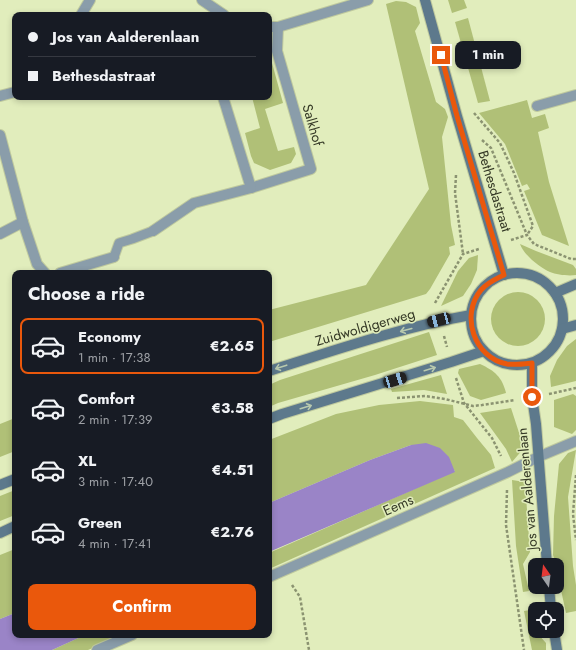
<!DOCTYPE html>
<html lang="en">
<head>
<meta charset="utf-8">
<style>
	body { margin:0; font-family:Jost,sans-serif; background:#242831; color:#f1f3f6; height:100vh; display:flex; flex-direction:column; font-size:15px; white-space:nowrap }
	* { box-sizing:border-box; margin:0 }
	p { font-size:13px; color:#9ea1a6 }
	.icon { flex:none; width:22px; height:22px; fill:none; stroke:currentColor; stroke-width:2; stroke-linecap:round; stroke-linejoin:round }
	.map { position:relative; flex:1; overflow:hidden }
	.drawer { position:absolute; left:12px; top:270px; width:260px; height:368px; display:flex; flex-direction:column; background:#171b24; border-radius:8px; box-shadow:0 2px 6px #0003 }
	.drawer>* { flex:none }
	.top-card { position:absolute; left:12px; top:12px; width:260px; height:88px; border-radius:8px; box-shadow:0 2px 6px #0003; display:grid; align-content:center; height:88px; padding:0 16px; background:#171b24 }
	.needle { width:26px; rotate:346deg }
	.controls { position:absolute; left:528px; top:558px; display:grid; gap:8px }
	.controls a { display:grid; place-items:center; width:36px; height:36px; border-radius:8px; background:#171b24; box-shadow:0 2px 6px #0003; font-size:20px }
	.end { position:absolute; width:18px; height:18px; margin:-9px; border:5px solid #ea580c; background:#fff; box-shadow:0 0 0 2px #fff }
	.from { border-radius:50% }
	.bubble { position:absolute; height:28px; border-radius:8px; background:#171b24; box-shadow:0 2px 6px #0003; font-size:13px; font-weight:700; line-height:28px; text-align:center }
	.car { position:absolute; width:12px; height:24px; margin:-12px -6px; border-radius:5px; box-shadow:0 0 3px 1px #0007; background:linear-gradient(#222 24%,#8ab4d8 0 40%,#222 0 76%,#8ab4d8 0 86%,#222 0) }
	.top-card b { display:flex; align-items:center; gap:14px; height:38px; font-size:15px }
	.top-card b+b { border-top:1px solid #363941 }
	.top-card i { width:10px; height:10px; background:#f1f3f6 }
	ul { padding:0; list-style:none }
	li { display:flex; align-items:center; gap:12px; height:56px; margin:0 8px 6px; padding:0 8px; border:2px solid transparent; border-radius:8px }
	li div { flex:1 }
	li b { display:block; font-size:15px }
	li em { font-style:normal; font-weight:700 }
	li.active { border-color:#ea580c }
	li>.icon { width:36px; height:36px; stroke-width:1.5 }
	h2 { padding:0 16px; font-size:18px; line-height:48px }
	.button { display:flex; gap:8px; margin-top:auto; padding:8px 16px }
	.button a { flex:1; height:46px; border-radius:8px; background:#ea580c; color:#fff; font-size:16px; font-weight:700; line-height:46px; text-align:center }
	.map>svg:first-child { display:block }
</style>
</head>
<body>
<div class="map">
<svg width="576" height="650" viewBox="0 0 576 650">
	<rect width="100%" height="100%" fill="#e1edbc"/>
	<g fill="#b0c077">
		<polygon points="448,0 464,0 467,8 452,13"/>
		<polygon points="396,1 406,2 416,7 420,23 415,31 436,102 445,109 448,117 442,137 451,225 455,245 449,247 450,254 430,289 426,294 269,342 269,310 366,285 429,189 386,4"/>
		<polygon points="468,18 490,101 478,103 455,22"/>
		<polygon points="269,61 272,63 283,103 265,109 278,151 294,147 296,154 291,163 270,170 254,163 251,156 245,133 260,128 252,97 269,97"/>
		<polygon points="527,100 532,118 545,114 549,128 538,132 549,182 569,246 542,235 524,191 530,189 527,184 522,186 505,144 479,113"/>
		<path d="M520,244L536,251L573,265L576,269V275C569,276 557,275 550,272C540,268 523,254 520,244Z"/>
		<polygon points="478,255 477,270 471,284 463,296 441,306 458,271 469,258"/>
		<circle cx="518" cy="319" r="27"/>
		<polygon points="429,332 437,355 375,375 278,403 269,407 269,385 280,380"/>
		<polygon points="576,339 576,381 551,387 550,376 557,360 567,346"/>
		<path d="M480,364C495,371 502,377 506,393L481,400L470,396L458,373L459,369Z"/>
		<polygon points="441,375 447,394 424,390 392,392 391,389"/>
		<polygon points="573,394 576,396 576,430 572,434 554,427 554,400"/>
		<polygon points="420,401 453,405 454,417 463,420 477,438 491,455 495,468 269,569 269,553 455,471 411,445 370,460 269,503 269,440 336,414 379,405"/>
		<polygon points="511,408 524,448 512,462 506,449 480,413"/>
		<polygon points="15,418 15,451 0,457 0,424"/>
		<polygon points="576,450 568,497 573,566 576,585 576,611 566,613 557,572 557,565 556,565 553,555 554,516 559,464 568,453"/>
		<polygon points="512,480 525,482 530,552 523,564 529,591 523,592 516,546"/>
		<polygon points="15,490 15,515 0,521 0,496"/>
		<polygon points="15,549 15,613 0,619 0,555"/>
		<polygon points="535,609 535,631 538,631 538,634 546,643 546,650 532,650 524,611"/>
		<polygon points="85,635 122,635 88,650 52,650"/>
	</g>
	<g fill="#9a84c7">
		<polygon points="426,443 440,448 449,457 455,472 269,552 269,503 370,460 411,445"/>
		<polygon points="15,613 15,635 85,635 52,650 0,650 0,619"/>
	</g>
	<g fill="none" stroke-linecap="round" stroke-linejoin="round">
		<g stroke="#bfc99e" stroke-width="11">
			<polyline id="lane" points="114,257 119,243 132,239 153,231"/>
		</g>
		<g stroke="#bfc99e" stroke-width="12">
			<g id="street">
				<polyline points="202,0 224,15"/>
				<polyline points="81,15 90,0"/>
				<polyline points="269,27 278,27 368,0"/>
				<polyline points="0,96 15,92"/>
				<polyline points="537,106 576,95"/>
				<polyline points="0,135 23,222 37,264 45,273"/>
				<polyline points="251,188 311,169 277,51 278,27"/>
				<polyline points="153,231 194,203 251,188 223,97"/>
				<polyline points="0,234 23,222"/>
				<polyline points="60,273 114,257"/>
				<polyline points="269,577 508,472 538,457 576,441"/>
				<polyline points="97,650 132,635"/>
			</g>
		</g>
		<g stroke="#bfc99e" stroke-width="12">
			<g id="secondary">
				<polyline points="425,0 457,116 504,275"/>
				<circle cx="517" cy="319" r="46"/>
				<polyline points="555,293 576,284"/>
				<polyline points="562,329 576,325"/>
				<polyline points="532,363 532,397 536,424 547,565"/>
				<path d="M269,371C335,350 402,327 471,315"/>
				<polyline points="269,419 282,414 451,362 484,351"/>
				<polyline points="0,485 15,479"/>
				<polyline points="0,533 15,526"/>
				<polyline points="549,587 551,609"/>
				<polyline points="554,631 557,650"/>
			</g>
		</g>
		<g stroke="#8b9371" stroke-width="2.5" stroke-dasharray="3 2" stroke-linecap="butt">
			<polyline points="474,113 500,143 514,173 533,226 527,235"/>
			<polyline points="482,140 491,148 527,235"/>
			<polyline points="456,175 455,193 463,254"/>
			<polyline points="511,240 527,235 534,244 571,259 576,259"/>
			<polyline points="435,303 463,254 479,249"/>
			<polyline points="444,336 447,347"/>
			<polyline points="456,378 464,403 492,438 501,456"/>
			<polyline points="549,394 576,388"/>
			<polyline points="397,398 425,396 445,399 473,406 482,405 515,400"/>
			<polyline points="576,475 573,514 576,540"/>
			<polyline points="507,490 506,525 524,650"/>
			<polyline points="292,585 300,597 309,650"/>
		</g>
		<use href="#lane" stroke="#8a9daa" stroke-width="9"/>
		<use href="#street" stroke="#8a9daa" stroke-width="10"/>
		<use href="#secondary" stroke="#5d798c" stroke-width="10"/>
	</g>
	<defs><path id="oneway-shaft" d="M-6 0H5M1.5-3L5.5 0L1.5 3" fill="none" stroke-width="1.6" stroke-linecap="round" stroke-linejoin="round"/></defs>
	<g stroke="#b9caae">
		<use href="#oneway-shaft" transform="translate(406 330) rotate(165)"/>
		<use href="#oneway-shaft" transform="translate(281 367) rotate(162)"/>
		<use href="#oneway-shaft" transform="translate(430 369) rotate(-17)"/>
		<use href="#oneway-shaft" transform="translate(306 407) rotate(-17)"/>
	</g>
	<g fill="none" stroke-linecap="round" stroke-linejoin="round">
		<path stroke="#ea580c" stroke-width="5" d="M441,55L457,116L504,275C496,279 488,282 481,290C460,315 474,358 507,364C515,365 523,364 532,363V397"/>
	</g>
	<g text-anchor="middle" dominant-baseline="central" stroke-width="3" stroke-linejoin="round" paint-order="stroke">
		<g font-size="14" fill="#353926" stroke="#e1edbc">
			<text transform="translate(313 125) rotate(74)">Salkhof</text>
			<text transform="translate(495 191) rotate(73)">Bethesdastraat</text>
			<text transform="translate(365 327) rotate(-16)">Zuidwoldigerweg</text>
			<text transform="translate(527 489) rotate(-95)">Jos van Aalderenlaan</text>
			<text transform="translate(398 505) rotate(-24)">Eems</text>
		</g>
	</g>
</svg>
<div class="controls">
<a><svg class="needle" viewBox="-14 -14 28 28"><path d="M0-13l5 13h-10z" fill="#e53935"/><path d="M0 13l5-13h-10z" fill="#9ea1a6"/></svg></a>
<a><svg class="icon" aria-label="locate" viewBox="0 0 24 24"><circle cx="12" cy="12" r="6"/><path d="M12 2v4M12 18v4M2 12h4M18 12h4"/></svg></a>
</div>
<i class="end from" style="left:532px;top:397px"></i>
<i class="end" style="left:441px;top:55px"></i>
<div class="bubble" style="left:455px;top:41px;width:66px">1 min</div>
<i class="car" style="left:439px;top:320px;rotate:255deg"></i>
<i class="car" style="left:395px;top:380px;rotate:73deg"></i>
<div class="top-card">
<b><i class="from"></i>Jos van Aalderenlaan</b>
<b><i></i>Bethesdastraat</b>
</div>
<section class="drawer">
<h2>Choose a ride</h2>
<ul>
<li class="active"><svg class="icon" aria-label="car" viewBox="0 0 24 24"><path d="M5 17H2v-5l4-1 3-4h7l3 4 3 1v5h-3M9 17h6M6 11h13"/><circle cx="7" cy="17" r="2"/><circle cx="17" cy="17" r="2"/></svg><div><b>Economy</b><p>1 min · 17:38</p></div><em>€2.65</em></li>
<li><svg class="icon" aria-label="car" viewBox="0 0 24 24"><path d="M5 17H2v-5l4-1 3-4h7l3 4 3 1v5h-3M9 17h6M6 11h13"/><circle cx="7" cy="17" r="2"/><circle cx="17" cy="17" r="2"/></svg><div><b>Comfort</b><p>2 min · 17:39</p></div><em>€3.58</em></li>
<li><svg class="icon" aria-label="car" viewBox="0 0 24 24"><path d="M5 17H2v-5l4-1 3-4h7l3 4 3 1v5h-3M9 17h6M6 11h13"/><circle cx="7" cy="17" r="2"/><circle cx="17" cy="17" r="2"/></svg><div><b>XL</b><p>3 min · 17:40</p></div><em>€4.51</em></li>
<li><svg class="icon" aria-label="car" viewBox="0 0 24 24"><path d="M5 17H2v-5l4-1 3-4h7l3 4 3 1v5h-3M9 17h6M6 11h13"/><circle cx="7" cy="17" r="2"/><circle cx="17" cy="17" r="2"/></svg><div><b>Green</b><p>4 min · 17:41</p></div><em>€2.76</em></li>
</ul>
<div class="button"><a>Confirm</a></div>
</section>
</div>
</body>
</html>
